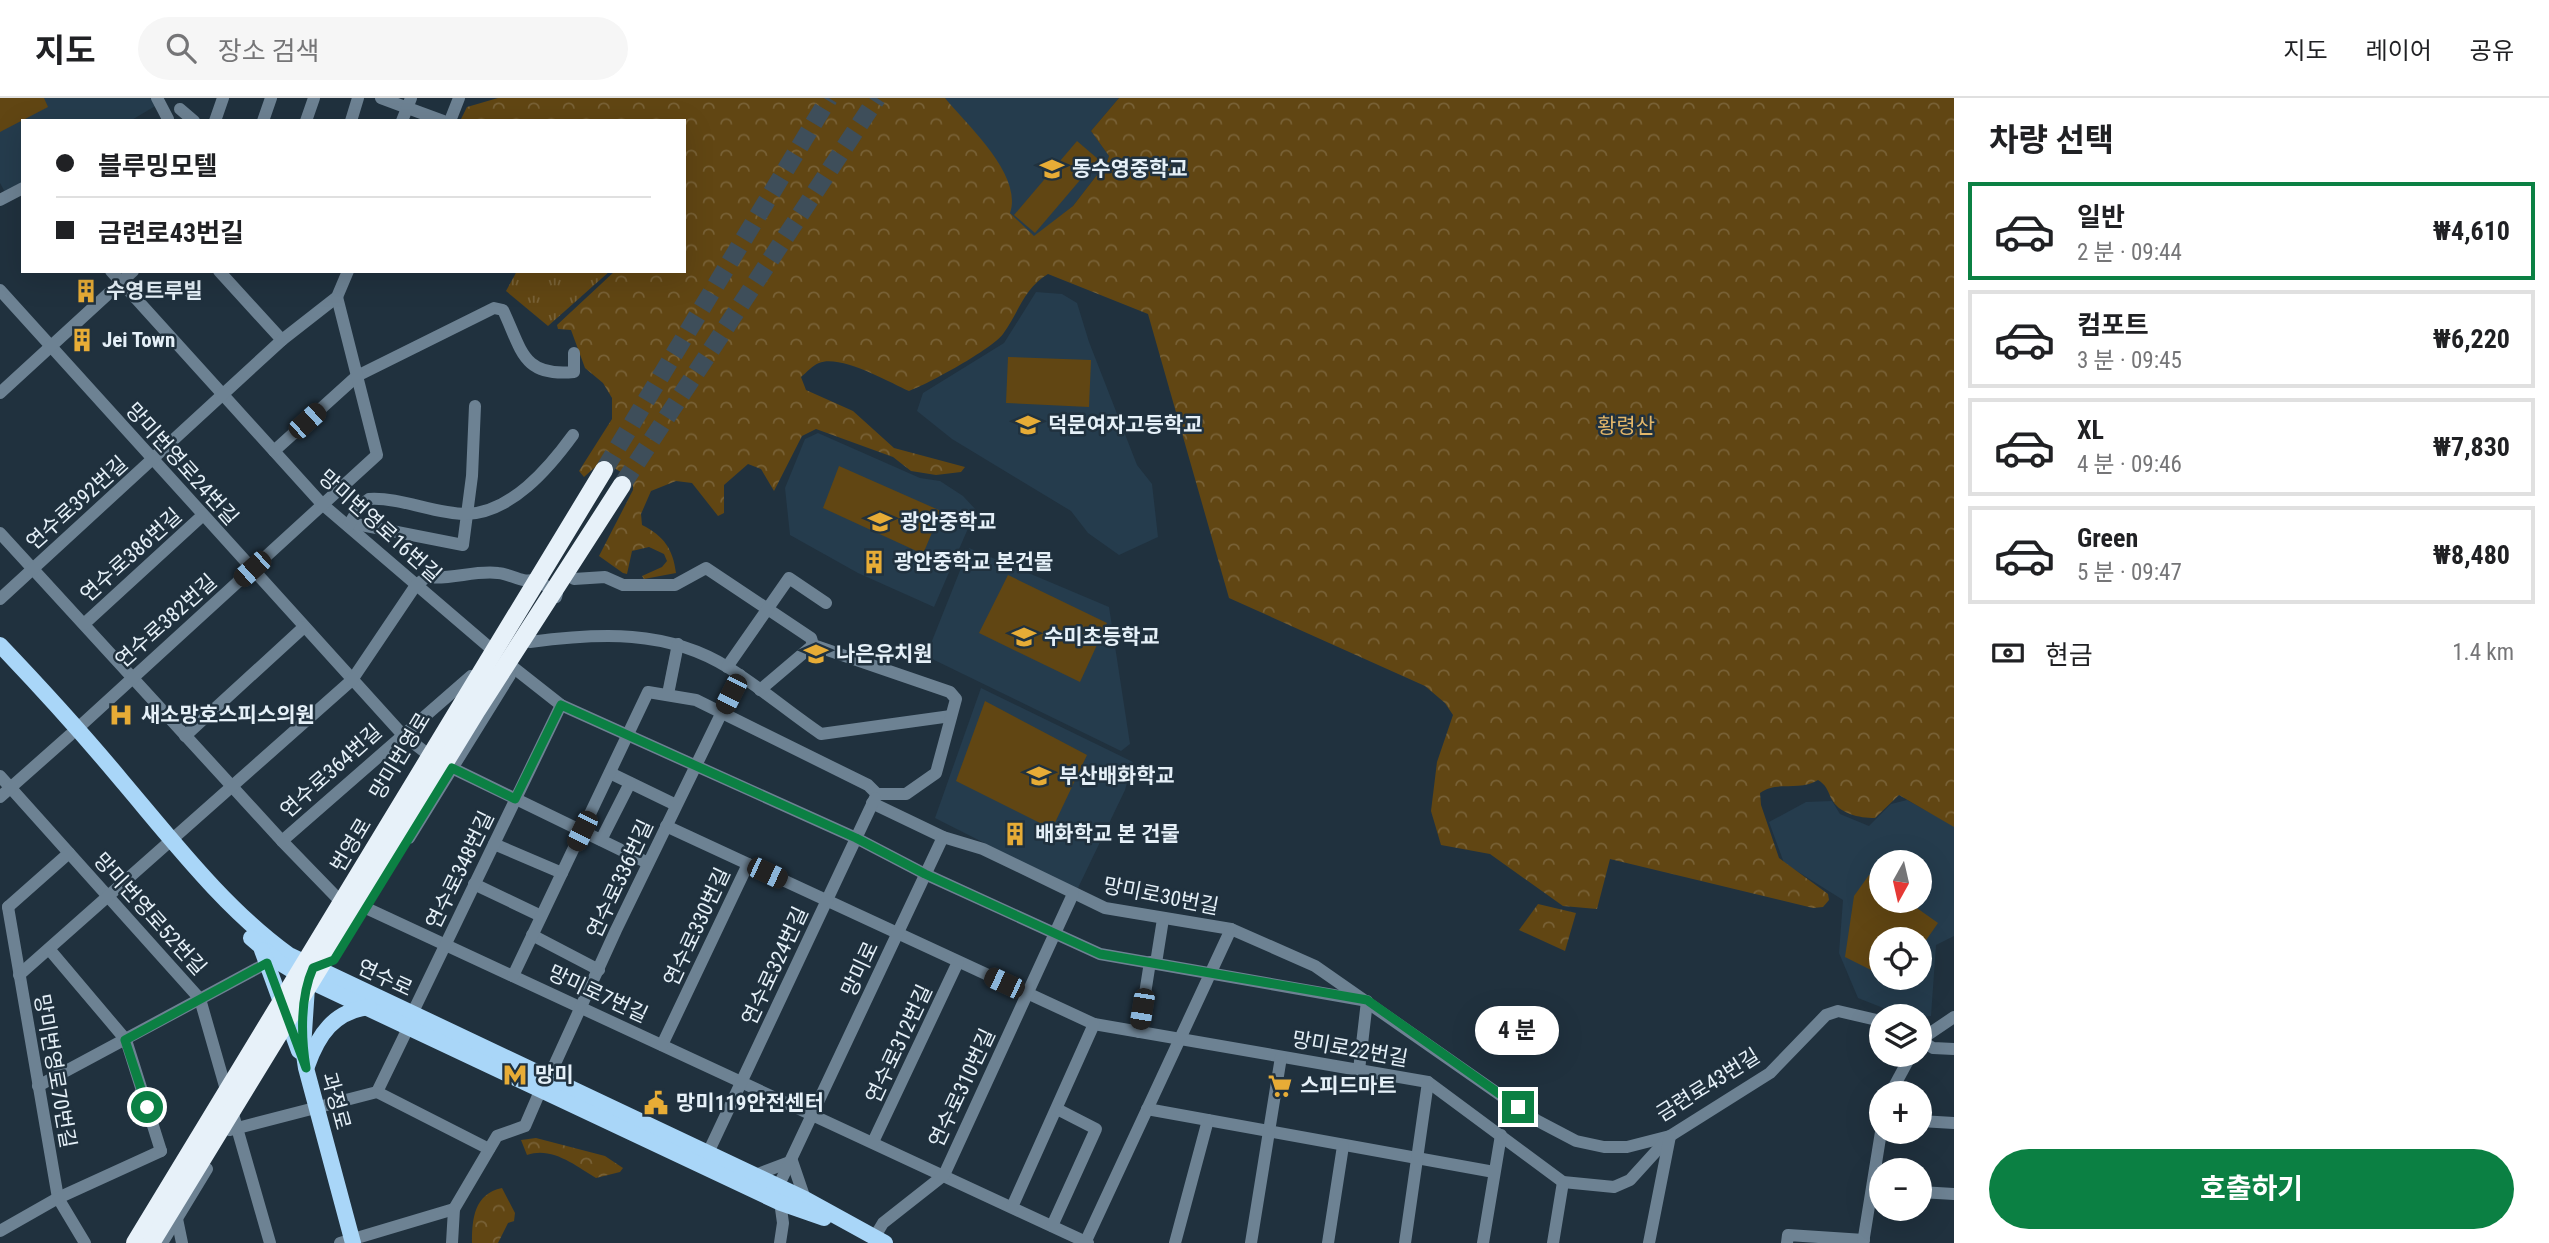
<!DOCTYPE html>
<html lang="ko">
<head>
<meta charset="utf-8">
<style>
	body { margin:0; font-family:"Roboto Condensed","Noto Sans KR",sans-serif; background:#f6f6f6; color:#202124; height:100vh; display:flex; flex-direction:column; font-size:26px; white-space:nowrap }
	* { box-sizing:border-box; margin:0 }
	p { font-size:23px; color:#757577 }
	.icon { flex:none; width:38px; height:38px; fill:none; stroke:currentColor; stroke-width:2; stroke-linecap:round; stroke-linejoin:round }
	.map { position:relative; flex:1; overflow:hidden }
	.side { display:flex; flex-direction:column; background:#fff; width:595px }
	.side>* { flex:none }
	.guide { position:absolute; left:21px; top:21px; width:665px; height:154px; border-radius:0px; box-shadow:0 7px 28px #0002; display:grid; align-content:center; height:154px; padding:0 35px; background:#fff }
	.needle { width:46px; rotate:188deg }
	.buttons { position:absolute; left:1869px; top:752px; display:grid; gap:14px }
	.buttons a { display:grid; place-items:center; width:63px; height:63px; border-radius:50%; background:#fff; box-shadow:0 7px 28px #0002; font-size:35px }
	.end { position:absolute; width:32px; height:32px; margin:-16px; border:9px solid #0b8043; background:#fff; box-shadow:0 0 0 4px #fff }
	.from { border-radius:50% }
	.bubble { position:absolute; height:49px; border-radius:24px; background:#fff; box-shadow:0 7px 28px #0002; font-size:23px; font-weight:700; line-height:49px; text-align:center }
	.car { position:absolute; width:21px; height:42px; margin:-21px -10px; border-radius:9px; box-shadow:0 0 5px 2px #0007; background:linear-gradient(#222 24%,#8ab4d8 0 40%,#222 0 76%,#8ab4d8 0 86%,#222 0) }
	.guide b { display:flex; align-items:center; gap:24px; height:66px; font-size:26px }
	.guide b+b { border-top:2px solid #e0e0e0 }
	.guide i { width:18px; height:18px; background:#202124 }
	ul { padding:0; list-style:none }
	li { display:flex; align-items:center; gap:21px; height:98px; margin:0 14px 10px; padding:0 21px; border:4px solid #e0e0e0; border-radius:0px }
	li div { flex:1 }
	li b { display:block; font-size:26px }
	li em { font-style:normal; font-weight:700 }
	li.current { border-color:#0b8043 }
	li>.icon { width:63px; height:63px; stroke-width:1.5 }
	h2 { padding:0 35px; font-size:32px; line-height:84px }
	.pay { display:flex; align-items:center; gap:18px; height:77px; padding:0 35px; font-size:26px }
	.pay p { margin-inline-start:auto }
	.primary-button { display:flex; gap:14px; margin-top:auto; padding:14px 35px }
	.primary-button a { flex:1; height:80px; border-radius:42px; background:#0b8043; color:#fff; font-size:28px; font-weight:700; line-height:80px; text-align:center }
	header { display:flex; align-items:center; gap:42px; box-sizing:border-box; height:98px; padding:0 35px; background:#fff; border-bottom:2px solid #e0e0e0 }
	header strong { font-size:33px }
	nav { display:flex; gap:38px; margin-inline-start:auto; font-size:24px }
	.search { width:490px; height:63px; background:#f6f6f6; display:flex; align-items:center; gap:18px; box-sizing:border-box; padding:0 24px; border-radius:38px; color:#757577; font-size:26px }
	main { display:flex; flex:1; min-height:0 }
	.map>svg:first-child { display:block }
</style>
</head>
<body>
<header>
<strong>지도</strong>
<div class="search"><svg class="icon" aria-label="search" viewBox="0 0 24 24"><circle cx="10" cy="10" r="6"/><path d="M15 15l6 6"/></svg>장소 검색</div>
<nav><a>지도</a><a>레이어</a><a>공유</a></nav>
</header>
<main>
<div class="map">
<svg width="1954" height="1145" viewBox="0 0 1954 1145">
	<defs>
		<pattern id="grass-tufts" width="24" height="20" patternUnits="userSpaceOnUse" patternTransform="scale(1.75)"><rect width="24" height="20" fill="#614613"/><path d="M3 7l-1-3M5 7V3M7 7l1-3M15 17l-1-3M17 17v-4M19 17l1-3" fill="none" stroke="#786136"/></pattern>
		<pattern id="forest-crowns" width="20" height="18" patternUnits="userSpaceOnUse" patternTransform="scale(1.75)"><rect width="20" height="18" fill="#614613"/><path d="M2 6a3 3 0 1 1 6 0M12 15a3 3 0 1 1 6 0" fill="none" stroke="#786136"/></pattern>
	</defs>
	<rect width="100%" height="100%" fill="#20313e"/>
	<g fill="#253c4d" fill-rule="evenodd">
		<polygon points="0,0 154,0 157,7 130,23 23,23 23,85 5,94 0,85"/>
		<polygon points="945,0 1119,0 1091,33 1109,58 1107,64 1073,108 1034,139 1010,115"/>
		<polygon points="1036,194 1062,196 1077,205 1089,244 1137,367 1152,386 1158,439 1119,457 1088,435 1071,413 952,341 917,313 923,295 1004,245"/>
		<polygon points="818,335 920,380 940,383 963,398 976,412 934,509 858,475 790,437 785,390 805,341"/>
		<polygon points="969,450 1109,509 1130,646 1121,653 926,558"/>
		<polygon points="981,590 1133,664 1125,692 1077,792 935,720"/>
		<path d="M1907,702L1954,728V838L1936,847L1931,918L1920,919H1906L1858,900L1839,855L1843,802L1784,765L1769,724L1806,704L1832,703L1840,716L1869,728L1891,706ZM1881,765H1920V803H1881ZM1881,842H1920V880H1881Z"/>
	</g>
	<polygon fill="url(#grass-tufts)" points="517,173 610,173 548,228 506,193"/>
	<g fill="url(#forest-crowns)">
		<path d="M498,0H945C968,28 1023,77 1010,115L1034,138L1073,108L1107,64L1109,58L1091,33L1119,0H1954V729L1899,697L1875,720C1859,720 1839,716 1831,700C1827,691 1826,687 1818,682C1799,694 1777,682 1760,695L1761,707L1779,760L1828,796L1829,802L1823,809L1813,810L1610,761L1597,811L1563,808L1490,756L1441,747L1431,713L1437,664L1453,617L1445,605L1425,588L1229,500L1148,216L1048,176C1024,190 1019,214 1003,236C992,251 928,286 909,293C889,284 840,256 819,265C813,267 806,275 801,279L806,292L853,313L894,350L965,369L961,374L936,377L911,373L893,359L816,331L802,338L774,393L761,371L748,366L724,387V415L718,418L692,385L676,383L651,393L641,416L642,427C664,438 673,451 676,475L644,481L642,478L662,469L667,463L664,456L649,449L632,453L627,476L623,475L599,458L633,392V381L602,363L584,379L579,373L612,321V300L603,285L585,270L571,232L558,231L557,227L615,173H684V23H460L467,9Z"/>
		<polygon points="1538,806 1576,815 1565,853 1519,832"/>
		<path d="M536,1040L605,1058L623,1070L620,1074L596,1080C576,1068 552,1048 527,1057L521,1042Z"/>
		<path d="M502,1090L515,1115L514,1123L508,1125L498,1145H472C472,1121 474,1096 502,1090Z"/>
	</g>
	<g fill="#614613">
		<polygon points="0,0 44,0 48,9 0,34"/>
		<polygon points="1077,43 1098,61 1035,135 1014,117"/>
		<polygon points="1008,259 1091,262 1089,309 1006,305"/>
		<polygon points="839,368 941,413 923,456 823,410"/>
		<polygon points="1008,477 1107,525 1080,584 979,535"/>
		<polygon points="985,603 1087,657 1052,731 956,683"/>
		<polygon points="1869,777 1881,785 1881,803 1907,803 1938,825 1920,851 1920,842 1881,842 1881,877 1845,859 1854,798"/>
	</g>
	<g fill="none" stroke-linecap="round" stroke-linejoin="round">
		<g stroke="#3e4e5a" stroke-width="18" stroke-dasharray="18 9" stroke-linecap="butt">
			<polyline points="604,372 829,0"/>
			<polyline points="622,387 877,0"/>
		</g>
		<g stroke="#6d8293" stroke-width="12">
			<polyline points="157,0 168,21"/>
			<polyline points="381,0 443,23"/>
			<polyline points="180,11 194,23"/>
			<polyline points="215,23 223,0"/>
			<polyline points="263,23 271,0"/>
			<polyline points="306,23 314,0"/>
			<polyline points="351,23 358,0"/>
			<polyline points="402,23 411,0"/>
			<polyline points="450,23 459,0"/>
			<polyline points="0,102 23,90"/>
			<polyline points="111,173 322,406 489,549"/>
			<polyline points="219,173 282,242"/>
			<polyline points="0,192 402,636 425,654"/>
			<polyline points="0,295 133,173"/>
			<path d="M274,353L357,278L494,210L503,212C522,252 522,279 574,274V255"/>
			<polyline points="351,425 463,447 472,378 475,308"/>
			<path d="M348,428L361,407L369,401C401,399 434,416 466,416C511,415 549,370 573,337"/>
			<polyline points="0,435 282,743 347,810"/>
			<polyline points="574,481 605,479 623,487 675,487 706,470 811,540 813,547"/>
			<polyline points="0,501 282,242 337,199 348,173"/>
			<polyline points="84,526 203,417"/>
			<path d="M530,544C599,535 667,531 729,570C761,590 790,615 821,636L951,618"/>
			<polyline points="727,569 789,480 826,505"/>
			<polyline points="514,570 561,607 856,740 925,776 1100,856 1362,902"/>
			<polyline points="668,596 678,546"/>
			<polyline points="78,630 377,357 337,199"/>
			<polyline points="185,638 304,529"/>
			<polyline points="452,670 648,765"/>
			<polyline points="610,675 676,707"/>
			<polyline points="0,678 200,901 270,1145"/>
			<polyline points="0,699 70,637"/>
			<polyline points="872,705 943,739 983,751 1105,810 1231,831 1315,868 1536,1022 1576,1043 1604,1049 1627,1049 1670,1038 1770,975 1826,917 1838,913 1881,923"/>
			<polyline points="666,728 1094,926 1428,984 1563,1084 1614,1089 1630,1082 1669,1039"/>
			<polyline points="409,740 510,577"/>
			<polyline points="601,742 630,685"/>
			<polyline points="282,743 471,578"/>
			<polyline points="494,746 562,775"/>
			<polyline points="474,786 541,818"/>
			<polyline points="8,809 58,1100 85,1145"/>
			<polyline points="8,809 69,755"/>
			<polyline points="366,810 1088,1145"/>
			<polyline points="532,837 599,872"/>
			<polyline points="49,851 126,942 161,1053"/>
			<polyline points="1156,865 1163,821"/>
			<path d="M19,877L352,582L416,487L427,479C451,482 475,472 498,475C512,476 522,486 535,481L557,495L556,499"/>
			<polyline points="513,878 648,594 696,602 868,687 877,696 906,696 936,675 956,601 950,594 813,547 760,592"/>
			<polyline points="412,916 561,607"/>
			<polyline points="1139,934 1150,864"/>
			<polyline points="1920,942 1954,919"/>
			<polyline points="1920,942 1933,950 1954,951"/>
			<polyline points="662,947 748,766"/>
			<polyline points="1359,972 1367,903"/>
			<polyline points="548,981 616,832 740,577"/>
			<polyline points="38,988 267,865"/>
			<polyline points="377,994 409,928"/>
			<polyline points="1890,996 1911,957"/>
			<polyline points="1147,1011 1494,1074"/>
			<polyline points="1920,1023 1954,1025"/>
			<polyline points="230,1032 377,994 489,1051"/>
			<polyline points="873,1044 958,864"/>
			<polyline points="707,1057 875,700"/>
			<polyline points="753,1078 792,1063 805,1101"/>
			<polyline points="1920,1094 1954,1096"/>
			<polyline points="1012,1109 1094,926"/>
			<polyline points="176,1116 182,1145"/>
			<polyline points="1052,1128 1096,1031 1057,1011"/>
			<polyline points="0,1133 58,1100 161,1053"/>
			<polyline points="874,1140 883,1125 944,1077 1073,796"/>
			<polyline points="162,1145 207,1071"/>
			<polyline points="340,1145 454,1111"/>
			<polyline points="452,1145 454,1111 497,1038 525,1028 541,991"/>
			<polyline points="780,1145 783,1125 778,1089 943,739"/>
			<polyline points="1085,1145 1231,831"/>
			<polyline points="1175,1145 1208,1022"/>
			<polyline points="1251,1145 1281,959"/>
			<polyline points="1328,1145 1343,1048"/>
			<polyline points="1405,1145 1428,984"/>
			<polyline points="1483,1145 1501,1037"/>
			<polyline points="1553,1145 1563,1084"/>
			<polyline points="1649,1145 1670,1038"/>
			<polyline points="1787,1145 1788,1137 1864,1142"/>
			<polyline points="1863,1145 1881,1034"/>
		</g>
		<g stroke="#a9d6f8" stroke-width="16">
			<path d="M0,547C42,591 83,636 122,683C173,743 225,811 289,857L805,1101L885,1145"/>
			<polyline points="251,840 280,865 308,882 781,1105 824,1120"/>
			<polyline points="262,852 299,953"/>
			<polyline points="307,889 303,950 306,970 353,1145"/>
			<path d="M307,968C318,937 334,913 369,909"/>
		</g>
		<g stroke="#e7f1f9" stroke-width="18">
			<polyline points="135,1145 604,372"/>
			<polyline points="151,1145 477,612 622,387"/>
		</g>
	</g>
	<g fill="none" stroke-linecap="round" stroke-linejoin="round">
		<path stroke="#0b8043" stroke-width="9" d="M147,1009L125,942L267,865L306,970C301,939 300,899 313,870L334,862L452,670L515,701L561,607L856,740L925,776L1100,856L1367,902L1518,1009"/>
	</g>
	<defs>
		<g id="school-bare" transform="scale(1.89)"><path d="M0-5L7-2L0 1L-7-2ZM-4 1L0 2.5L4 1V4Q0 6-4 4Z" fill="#e7ac36" stroke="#20313e" stroke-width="2.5" paint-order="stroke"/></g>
		<g id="building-bare" transform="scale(1.89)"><path d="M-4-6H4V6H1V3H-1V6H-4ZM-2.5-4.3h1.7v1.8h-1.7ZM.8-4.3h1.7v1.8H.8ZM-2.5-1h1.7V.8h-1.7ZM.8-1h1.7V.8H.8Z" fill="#e7ac36" stroke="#20313e" stroke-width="2.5" paint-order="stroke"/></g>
		<g id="hospital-bare" transform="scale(1.89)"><path d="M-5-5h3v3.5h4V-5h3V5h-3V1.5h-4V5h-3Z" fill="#e7ac36" stroke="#20313e" stroke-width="2.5" paint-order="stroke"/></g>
		<g id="metro-bare" transform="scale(1.89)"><path d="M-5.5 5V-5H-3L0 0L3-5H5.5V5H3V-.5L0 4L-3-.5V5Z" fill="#e7ac36" stroke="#20313e" stroke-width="2.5" paint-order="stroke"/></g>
		<g id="supermarket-bare" transform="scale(1.89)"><path d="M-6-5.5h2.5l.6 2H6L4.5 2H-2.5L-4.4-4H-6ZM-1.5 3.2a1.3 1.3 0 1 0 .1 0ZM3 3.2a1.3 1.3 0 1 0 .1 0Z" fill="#e7ac36" stroke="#20313e" stroke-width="2.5" paint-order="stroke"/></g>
		<g id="civic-bare" transform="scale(1.89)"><path d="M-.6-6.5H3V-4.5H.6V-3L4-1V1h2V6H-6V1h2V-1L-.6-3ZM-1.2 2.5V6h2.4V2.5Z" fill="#e7ac36" stroke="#20313e" stroke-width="2.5" paint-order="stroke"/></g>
	</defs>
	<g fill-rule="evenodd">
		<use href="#school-bare" x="1052" y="71"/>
		<use href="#building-bare" x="86" y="193"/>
		<use href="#building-bare" x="82" y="242"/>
		<use href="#school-bare" x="1028" y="327"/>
		<use href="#school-bare" x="880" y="424"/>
		<use href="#building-bare" x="874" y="464"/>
		<use href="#school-bare" x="1024" y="539"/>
		<use href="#school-bare" x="816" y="556"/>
		<use href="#hospital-bare" x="121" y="617"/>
		<use href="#school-bare" x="1039" y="678"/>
		<use href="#building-bare" x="1015" y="736"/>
		<use href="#metro-bare" x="515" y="977"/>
		<use href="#supermarket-bare" x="1280" y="988"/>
		<use href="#civic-bare" x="656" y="1005"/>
	</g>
	<g text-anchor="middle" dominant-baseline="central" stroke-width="5" stroke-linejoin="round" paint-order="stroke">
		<g font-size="21" font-weight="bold" fill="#e5f0f8" stroke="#20313e" text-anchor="start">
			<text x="1072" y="71">동수영중학교</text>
			<text x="106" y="193">수영트루빌</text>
			<text x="102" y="242">Jei Town</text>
			<text x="1048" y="327">덕문여자고등학교</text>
			<text x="900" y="424">광안중학교</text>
			<text x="894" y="464">광안중학교 본건물</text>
			<text x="1044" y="539">수미초등학교</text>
			<text x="836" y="556">나은유치원</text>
			<text x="141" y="617">새소망호스피스의원</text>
			<text x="1059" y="678">부산배화학교</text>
			<text x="1035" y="736">배화학교 본 건물</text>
			<text x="535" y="977">망미</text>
			<text x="1300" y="988">스피드마트</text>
			<text x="676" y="1005">망미119안전센터</text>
		</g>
		<g font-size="21" fill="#e3b76a" stroke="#20313e">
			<text x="1626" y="328">황령산</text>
		</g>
		<g font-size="21" fill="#e5f0f8" stroke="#20313e">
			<text transform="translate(182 366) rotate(48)">망미번영로24번길</text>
			<text transform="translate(77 405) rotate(-42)">연수로392번길</text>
			<text transform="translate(380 428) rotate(42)">망미번영로16번길</text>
			<text transform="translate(131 457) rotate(-42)">연수로386번길</text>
			<text transform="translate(166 523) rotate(-42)">연수로382번길</text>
			<text transform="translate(400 658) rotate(-59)">망미번영로</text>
			<text transform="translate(331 673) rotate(-42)">연수로364번길</text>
			<text transform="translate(351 747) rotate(-59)">번영로</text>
			<text transform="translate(460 772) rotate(-64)">연수로348번길</text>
			<text transform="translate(620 781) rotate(-65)">연수로336번길</text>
			<text transform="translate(1161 798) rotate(11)">망미로30번길</text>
			<text transform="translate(150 816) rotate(48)">망미번영로52번길</text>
			<text transform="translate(697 829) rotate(-65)">연수로330번길</text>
			<text transform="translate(775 868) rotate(-65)">연수로324번길</text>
			<text transform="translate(860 871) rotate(-65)">망미로</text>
			<text transform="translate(385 880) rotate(25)">연수로</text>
			<text transform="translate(598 896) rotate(25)">망미로7번길</text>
			<text transform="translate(899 946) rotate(-65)">연수로312번길</text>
			<text transform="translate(1350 951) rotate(10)">망미로22번길</text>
			<text transform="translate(55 973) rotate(80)">망미번영로70번길</text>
			<text transform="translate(1708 987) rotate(-32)">금련로43번길</text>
			<text transform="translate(962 990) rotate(-65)">연수로310번길</text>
			<text transform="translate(336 1003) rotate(75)">과정로</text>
		</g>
	</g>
</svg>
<div class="buttons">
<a><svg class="needle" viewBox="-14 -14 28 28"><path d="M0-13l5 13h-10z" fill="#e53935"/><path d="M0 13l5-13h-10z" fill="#757577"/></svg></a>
<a><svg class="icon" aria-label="locate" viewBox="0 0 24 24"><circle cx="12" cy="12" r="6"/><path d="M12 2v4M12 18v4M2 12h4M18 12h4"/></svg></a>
<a><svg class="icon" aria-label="layers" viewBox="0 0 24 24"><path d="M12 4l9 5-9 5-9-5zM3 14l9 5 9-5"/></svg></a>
<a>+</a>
<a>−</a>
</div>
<i class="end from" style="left:147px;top:1009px"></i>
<i class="end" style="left:1518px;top:1009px"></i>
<div class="bubble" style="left:1475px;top:908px;width:84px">4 분</div>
<i class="car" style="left:307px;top:323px;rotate:48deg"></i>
<i class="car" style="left:252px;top:471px;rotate:228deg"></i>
<i class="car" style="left:731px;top:596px;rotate:207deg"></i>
<i class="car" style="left:582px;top:733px;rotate:206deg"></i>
<i class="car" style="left:767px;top:775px;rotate:115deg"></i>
<i class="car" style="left:1004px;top:885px;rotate:295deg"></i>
<i class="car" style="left:1142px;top:911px;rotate:189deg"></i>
<div class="guide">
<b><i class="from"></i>블루밍모텔</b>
<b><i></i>금련로43번길</b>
</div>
</div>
<section class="side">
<h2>차량 선택</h2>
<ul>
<li class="current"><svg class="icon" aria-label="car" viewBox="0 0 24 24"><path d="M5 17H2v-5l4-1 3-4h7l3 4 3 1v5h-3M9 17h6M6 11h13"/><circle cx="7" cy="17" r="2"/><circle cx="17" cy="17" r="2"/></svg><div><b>일반</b><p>2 분 · 09:44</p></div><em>₩4,610</em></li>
<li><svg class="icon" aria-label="car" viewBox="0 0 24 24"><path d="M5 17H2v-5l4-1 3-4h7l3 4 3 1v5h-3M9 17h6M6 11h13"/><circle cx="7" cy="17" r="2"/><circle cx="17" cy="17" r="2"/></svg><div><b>컴포트</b><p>3 분 · 09:45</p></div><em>₩6,220</em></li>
<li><svg class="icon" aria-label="car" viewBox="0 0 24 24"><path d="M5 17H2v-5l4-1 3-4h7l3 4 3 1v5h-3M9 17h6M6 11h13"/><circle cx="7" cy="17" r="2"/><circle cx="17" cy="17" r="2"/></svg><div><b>XL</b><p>4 분 · 09:46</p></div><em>₩7,830</em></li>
<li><svg class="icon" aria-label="car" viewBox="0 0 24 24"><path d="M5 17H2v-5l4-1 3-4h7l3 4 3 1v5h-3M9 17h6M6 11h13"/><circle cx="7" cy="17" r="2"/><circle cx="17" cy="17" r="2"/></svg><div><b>Green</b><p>5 분 · 09:47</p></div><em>₩8,480</em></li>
</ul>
<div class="pay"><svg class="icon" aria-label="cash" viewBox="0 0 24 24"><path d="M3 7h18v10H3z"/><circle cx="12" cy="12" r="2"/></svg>현금<p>1.4 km</p></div>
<div class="primary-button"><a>호출하기</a></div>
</section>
</main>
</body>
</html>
